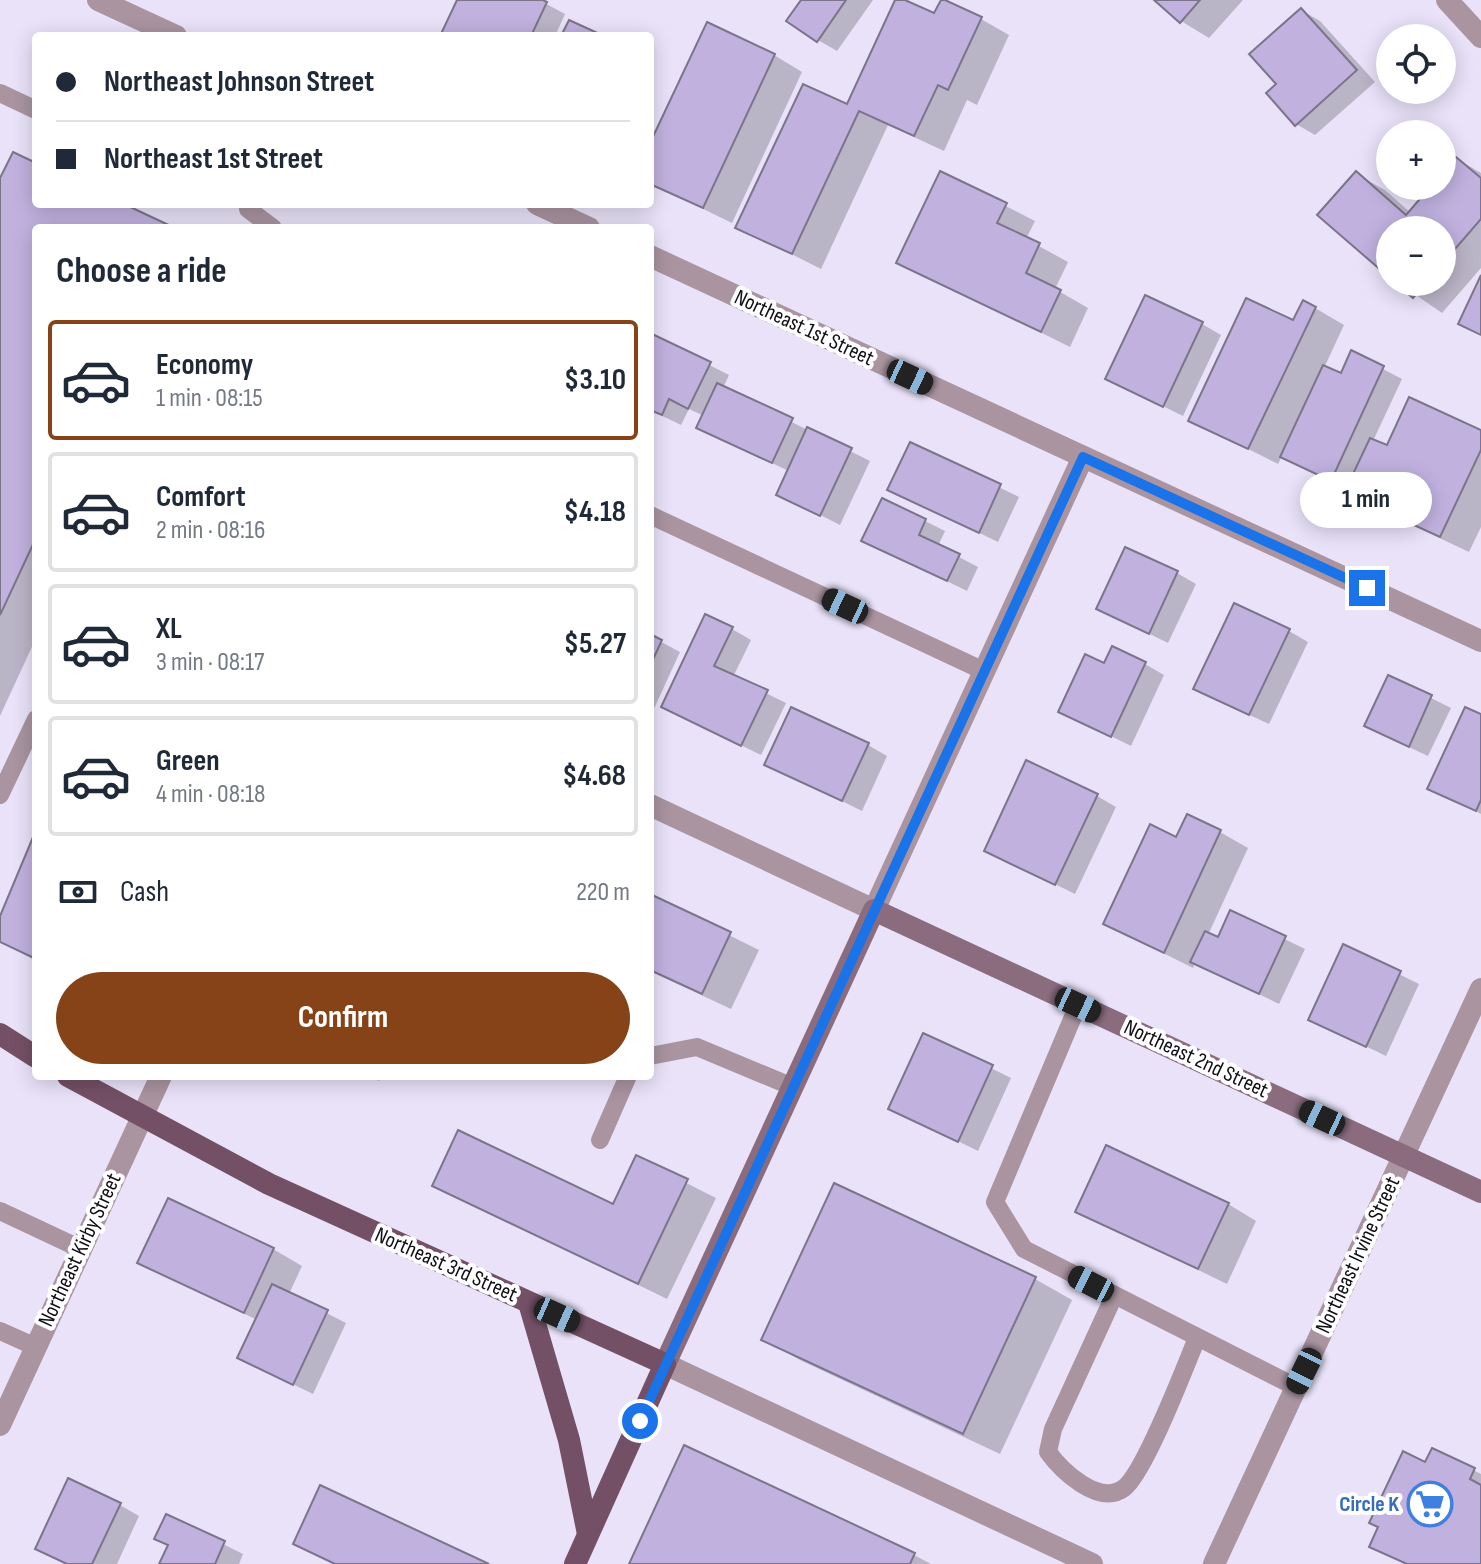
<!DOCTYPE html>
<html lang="en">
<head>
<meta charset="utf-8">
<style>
	body { margin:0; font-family:"Sofia Sans Condensed",sans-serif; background:#f2f2f3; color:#1f2937; height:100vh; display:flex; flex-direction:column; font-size:30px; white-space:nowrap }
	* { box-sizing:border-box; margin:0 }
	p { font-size:26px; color:#747a83 }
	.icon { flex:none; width:44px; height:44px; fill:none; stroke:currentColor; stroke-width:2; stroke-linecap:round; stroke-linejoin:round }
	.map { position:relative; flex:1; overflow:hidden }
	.sheet { position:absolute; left:32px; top:224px; width:622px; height:856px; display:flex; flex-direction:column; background:#fff; border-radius:8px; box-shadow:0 4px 20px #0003 }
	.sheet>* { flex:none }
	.hud { position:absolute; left:32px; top:32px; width:622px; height:176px; border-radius:8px; box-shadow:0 4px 20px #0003; display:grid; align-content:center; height:176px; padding:0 24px; background:#fff }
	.fabs { position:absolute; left:1376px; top:24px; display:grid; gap:16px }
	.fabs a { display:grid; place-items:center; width:80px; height:80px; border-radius:50%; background:#fff; box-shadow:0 4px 20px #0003; font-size:40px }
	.end { position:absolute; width:36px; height:36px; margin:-18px; border:10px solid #1a73e8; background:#fff; box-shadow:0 0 0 4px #fff }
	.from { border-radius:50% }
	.bubble { position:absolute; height:56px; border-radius:28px; background:#fff; box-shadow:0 4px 20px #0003; font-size:26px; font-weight:700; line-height:56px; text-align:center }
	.car { position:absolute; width:24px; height:48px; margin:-24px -12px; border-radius:10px; box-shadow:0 0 6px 2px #0007; background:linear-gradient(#222 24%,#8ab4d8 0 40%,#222 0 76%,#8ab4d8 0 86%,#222 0) }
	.hud b { display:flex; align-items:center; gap:28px; height:76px; font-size:30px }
	.hud b+b { border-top:2px solid #e0e1e3 }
	.hud i { width:20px; height:20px; background:#1f2937 }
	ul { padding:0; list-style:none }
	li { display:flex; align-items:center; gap:24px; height:120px; margin:0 16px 12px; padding:0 8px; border:4px solid #e0e1e3; border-radius:8px }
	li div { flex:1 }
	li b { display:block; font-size:30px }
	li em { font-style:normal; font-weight:700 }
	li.current { border-color:#874318 }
	li>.icon { width:72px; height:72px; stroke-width:1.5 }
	h2 { padding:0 24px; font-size:36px; line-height:96px }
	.pay { display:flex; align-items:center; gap:20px; height:88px; padding:0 24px; font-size:30px }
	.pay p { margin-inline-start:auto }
	.cta { display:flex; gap:16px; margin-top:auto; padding:16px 24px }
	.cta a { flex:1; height:92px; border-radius:48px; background:#874318; color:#fff; font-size:32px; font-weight:700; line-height:92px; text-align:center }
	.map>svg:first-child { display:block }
</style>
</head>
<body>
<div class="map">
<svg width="1481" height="1564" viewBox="0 0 1481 1564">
	<rect width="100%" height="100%" fill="#e9e2f9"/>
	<g fill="#0003">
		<polygon points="459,0 539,0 565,14 555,36 443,36"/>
		<polygon points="803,0 873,0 837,51 818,40"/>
		<polygon points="898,0 935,16 981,19 1009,35 977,105 967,100 944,151 888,125 821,269 738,227 848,107"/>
		<polygon points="1157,0 1243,0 1209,38 1181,21"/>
		<polygon points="1301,10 1320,21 1375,82 1315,135 1296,124"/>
		<polygon points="774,55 802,72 732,223 650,183 650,148"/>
		<polygon points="1457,159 1481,173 1481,268 1442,313 1397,282 1442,282 1442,230 1390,230 1390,276 1356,174 1385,190 1411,213 1434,186 1442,186 1442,176"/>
		<polygon points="36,165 36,204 119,204 170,228 36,228 36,638 0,716 0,183"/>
		<polygon points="941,173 1035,221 1026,239 1068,262 1055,289 1088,308 1070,347 898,262"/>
		<polygon points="1315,308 1344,325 1324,368 1342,376 1352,353 1402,379 1373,441 1388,448 1481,432 1481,527 1469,552 1376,508 1347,492 1348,489 1282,456 1278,464 1191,420 1294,323"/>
		<polygon points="1202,324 1221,335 1183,416 1108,379"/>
		<polygon points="650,335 729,375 723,388 870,461 840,525 779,494 789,471 718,438 704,416 689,409 681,425 650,410"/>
		<polygon points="910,444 1019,497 998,542 889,489"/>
		<polygon points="883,500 945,531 938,546 978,567 967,591 864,540"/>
		<polygon points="1177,573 1196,584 1168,643 1099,609"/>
		<polygon points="732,629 751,640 733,677 786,703 761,755 663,707"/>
		<polygon points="1289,631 1308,642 1269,724 1215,699"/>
		<polygon points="650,636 680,652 652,713 650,712"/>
		<polygon points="1145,664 1164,675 1131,746 1060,711"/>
		<polygon points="1389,677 1451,708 1428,756 1385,736"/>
		<polygon points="1481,716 1481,814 1430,788"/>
		<polygon points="868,745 887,756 862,811 767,764"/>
		<polygon points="1097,796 1116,807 1075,894 986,850"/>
		<polygon points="1220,832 1248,848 1208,935 1219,940 1231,913 1305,949 1279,1004 1195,963 1193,968 1105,924 1177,839"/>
		<polygon points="36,834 36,961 0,941 0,922"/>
		<polygon points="650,896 759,950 731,1009 650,971"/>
		<polygon points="1344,947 1419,984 1386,1056 1310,1019"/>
		<polygon points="924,1035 1011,1078 978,1151 891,1108"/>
		<polygon points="368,1076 382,1076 379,1081"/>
		<polygon points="637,1158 716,1198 667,1299 435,1185 614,1207"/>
		<polygon points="1228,1204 1256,1221 1227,1284 1077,1211"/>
		<polygon points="273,1249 302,1266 289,1294 346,1323 313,1394 239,1358 257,1320 140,1262"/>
		<polygon points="1035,1279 1072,1300 1000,1454 800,1360 763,1339"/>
		<polygon points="685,1448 914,1555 931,1564 631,1564"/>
		<polygon points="1433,1451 1481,1474 1481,1564 1404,1564 1372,1546"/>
		<polygon points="120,1505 139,1516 117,1564 67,1564 37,1548"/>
		<polygon points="167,1516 243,1554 239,1564 161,1564 170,1545"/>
	</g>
	<g fill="#c0b1df" stroke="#7b7589" stroke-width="2">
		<polygon points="457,0 543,0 547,2 531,36 440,36"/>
		<polygon points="801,0 846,0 817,42 786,21"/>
		<polygon points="895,0 905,0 934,13 941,0 945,0 982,17 948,90 938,85 914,136 859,111 792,254 735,228 803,84 847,104"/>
		<polygon points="1154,0 1200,0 1180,23"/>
		<polygon points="1301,8 1357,70 1295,126 1266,93 1276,84 1249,54"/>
		<polygon points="569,20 604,36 561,36"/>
		<polygon points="707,22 775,54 703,208 650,184 650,143"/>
		<polygon points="13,152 36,163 36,204 124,204 175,228 36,228 36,538 0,615 0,178"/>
		<polygon points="1456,157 1481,178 1481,219 1442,264 1442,230 1390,230 1390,278 1317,215 1356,171 1406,215 1431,186 1442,186 1442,173"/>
		<polygon points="940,171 1007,203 997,223 1040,243 1026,273 1061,290 1041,332 896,263"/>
		<polygon points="1481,275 1481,335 1458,324"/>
		<polygon points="1394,282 1426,282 1413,298"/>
		<polygon points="1145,295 1203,322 1163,407 1105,379"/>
		<polygon points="1246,298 1293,320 1303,300 1316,307 1248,449 1188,421"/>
		<polygon points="650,333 711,362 688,409 669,399 662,415 650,410"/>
		<polygon points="1351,350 1384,366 1331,481 1280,457 1323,365 1341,373"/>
		<polygon points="717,383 793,418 772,463 696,428"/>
		<polygon points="1409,397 1481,430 1481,450 1440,537 1344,493 1370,438 1387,445"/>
		<polygon points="807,427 852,448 820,516 776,495"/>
		<polygon points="910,442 1001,484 979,533 887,490"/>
		<polygon points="882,498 926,519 919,535 960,554 947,581 861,541"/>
		<polygon points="1125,547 1178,571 1149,634 1096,609"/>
		<polygon points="1234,603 1290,629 1249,715 1193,689"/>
		<polygon points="705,614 733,627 714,666 768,690 741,746 661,707"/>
		<polygon points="650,634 662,640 650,666"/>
		<polygon points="1112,646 1146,662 1111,737 1058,712 1085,654 1104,663"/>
		<polygon points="1388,675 1432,695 1409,747 1364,726"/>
		<polygon points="791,707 869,743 842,801 764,765"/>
		<polygon points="1465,707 1481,714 1481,800 1476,811 1427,789"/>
		<polygon points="1026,760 1098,794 1055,885 984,851"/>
		<polygon points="1187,814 1221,830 1164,953 1103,924 1150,824 1176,837"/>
		<polygon points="36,830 36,959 0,942 0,916"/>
		<polygon points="650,894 731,932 702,994 650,970"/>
		<polygon points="1230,910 1286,936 1259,994 1190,962 1205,931 1218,937"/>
		<polygon points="1343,944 1401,971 1366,1047 1308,1020"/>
		<polygon points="923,1033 993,1065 958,1142 888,1109"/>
		<polygon points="458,1130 613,1204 636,1155 688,1179 638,1284 432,1186"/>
		<polygon points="1106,1145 1229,1203 1198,1269 1075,1212"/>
		<polygon points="834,1183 1036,1277 963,1434 761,1340"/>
		<polygon points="168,1198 274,1248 244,1313 137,1263"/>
		<polygon points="272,1284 328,1310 293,1385 237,1358"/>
		<polygon points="684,1445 915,1553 910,1564 629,1564"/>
		<polygon points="1432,1448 1475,1468 1470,1479 1481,1485 1481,1564 1407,1564 1369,1547 1378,1527 1369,1523 1403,1451 1425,1462"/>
		<polygon points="68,1478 121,1503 92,1564 67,1564 35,1549"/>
		<polygon points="320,1485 489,1564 335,1564 293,1544"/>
		<polygon points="166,1514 225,1541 215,1564 159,1564 168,1545 154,1539"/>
	</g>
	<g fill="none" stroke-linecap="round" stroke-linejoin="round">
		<g stroke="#a994a0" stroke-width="18">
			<polyline points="0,93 36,110"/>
			<polyline points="248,209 273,228"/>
			<polyline points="650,515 984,671"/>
			<polyline points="0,795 36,719"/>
			<polyline points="1078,1005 995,1202 1024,1249 1296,1387"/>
			<polyline points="650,1056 697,1047 793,1087"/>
			<polyline points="600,1140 628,1076"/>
			<polyline points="0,1211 81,1249"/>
			<path d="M1114,1296L1053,1429L1048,1452C1061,1470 1099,1507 1124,1488C1145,1472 1185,1367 1197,1338"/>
			<polyline points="0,1331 36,1347"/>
		</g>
		<g stroke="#a994a0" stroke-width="22">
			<polyline points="1447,0 1481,37"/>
			<polyline points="650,805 874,910 1083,457"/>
			<polyline points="0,1425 161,1076"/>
			<polyline points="1214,1564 1481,989"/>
		</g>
		<g stroke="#a994a0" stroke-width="22">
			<polyline points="98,0 176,36"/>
			<polyline points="537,204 589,228"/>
			<polyline points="650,256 1481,641"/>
			<polyline points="665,1364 1092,1564"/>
		</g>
		<polyline stroke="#8a6c7e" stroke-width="22" points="665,1364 874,910 1481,1192"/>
		<g stroke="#745066" stroke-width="22">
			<polyline points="0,1034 36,1057"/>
			<polyline points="68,1076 269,1184 665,1364 575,1564"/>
			<polyline points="529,1303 569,1440 588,1534"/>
		</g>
	</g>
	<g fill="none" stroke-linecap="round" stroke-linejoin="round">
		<polyline stroke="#1a73e8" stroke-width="10" points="640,1421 1083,457 1367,588"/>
	</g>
	<defs>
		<g id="supermarket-ring" transform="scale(2.3)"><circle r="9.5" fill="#fff" stroke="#3f7fe0" stroke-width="1.5"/><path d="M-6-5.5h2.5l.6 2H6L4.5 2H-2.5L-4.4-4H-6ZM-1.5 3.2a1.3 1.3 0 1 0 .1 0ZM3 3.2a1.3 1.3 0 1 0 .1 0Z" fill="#3f7fe0"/></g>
	</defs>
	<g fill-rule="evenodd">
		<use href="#supermarket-ring" x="1430" y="1504"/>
	</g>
	<g text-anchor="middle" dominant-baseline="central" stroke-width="8" stroke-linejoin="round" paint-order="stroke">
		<g font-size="22" fill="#110f16" stroke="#fff">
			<text transform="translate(804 328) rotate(25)">Northeast 1st Street</text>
			<text transform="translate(1196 1059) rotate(25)">Northeast 2nd Street</text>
			<text transform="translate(80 1250) rotate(-65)">Northeast Kirby Street</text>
			<text transform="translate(1358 1255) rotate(-65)">Northeast Irvine Street</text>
			<text transform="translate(446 1265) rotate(24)">Northeast 3rd Street</text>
		</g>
		<g font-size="22" font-weight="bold" fill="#366cbe" stroke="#fff" text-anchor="end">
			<text x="1399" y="1504">Circle K</text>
		</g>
	</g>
</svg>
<div class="fabs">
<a><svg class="icon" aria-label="locate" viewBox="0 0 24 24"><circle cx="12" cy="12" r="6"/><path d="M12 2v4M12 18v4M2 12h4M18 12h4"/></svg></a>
<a>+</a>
<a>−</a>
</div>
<i class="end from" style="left:640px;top:1421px"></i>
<i class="end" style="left:1367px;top:588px"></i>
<div class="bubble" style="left:1300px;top:472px;width:132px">1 min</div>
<i class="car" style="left:910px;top:377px;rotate:115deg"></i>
<i class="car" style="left:845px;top:606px;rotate:295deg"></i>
<i class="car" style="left:1078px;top:1005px;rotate:115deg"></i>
<i class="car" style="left:1322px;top:1118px;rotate:295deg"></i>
<i class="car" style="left:1091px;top:1284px;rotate:297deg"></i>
<i class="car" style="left:557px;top:1315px;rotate:114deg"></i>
<i class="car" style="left:1304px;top:1371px;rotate:206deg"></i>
<div class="hud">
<b><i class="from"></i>Northeast Johnson Street</b>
<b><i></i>Northeast 1st Street</b>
</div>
<section class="sheet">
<h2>Choose a ride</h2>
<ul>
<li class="current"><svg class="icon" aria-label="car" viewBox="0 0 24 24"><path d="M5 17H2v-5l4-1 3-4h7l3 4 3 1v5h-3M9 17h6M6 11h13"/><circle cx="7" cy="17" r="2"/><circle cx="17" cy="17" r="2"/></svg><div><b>Economy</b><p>1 min · 08:15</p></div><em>$3.10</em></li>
<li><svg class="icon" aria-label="car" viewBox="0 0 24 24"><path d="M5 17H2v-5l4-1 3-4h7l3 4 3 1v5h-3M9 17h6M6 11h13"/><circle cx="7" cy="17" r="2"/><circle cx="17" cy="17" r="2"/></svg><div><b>Comfort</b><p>2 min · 08:16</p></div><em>$4.18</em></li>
<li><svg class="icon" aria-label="car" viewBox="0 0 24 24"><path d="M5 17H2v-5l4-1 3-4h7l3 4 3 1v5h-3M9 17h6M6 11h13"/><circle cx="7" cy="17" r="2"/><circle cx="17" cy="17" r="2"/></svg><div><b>XL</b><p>3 min · 08:17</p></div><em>$5.27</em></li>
<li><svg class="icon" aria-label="car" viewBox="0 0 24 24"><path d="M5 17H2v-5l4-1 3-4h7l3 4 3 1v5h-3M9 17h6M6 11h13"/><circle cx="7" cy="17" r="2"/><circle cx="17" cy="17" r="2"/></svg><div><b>Green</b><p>4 min · 08:18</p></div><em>$4.68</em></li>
</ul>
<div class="pay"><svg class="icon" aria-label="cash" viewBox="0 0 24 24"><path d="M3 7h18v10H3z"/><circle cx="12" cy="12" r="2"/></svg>Cash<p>220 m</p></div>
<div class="cta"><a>Confirm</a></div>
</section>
</div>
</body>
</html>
